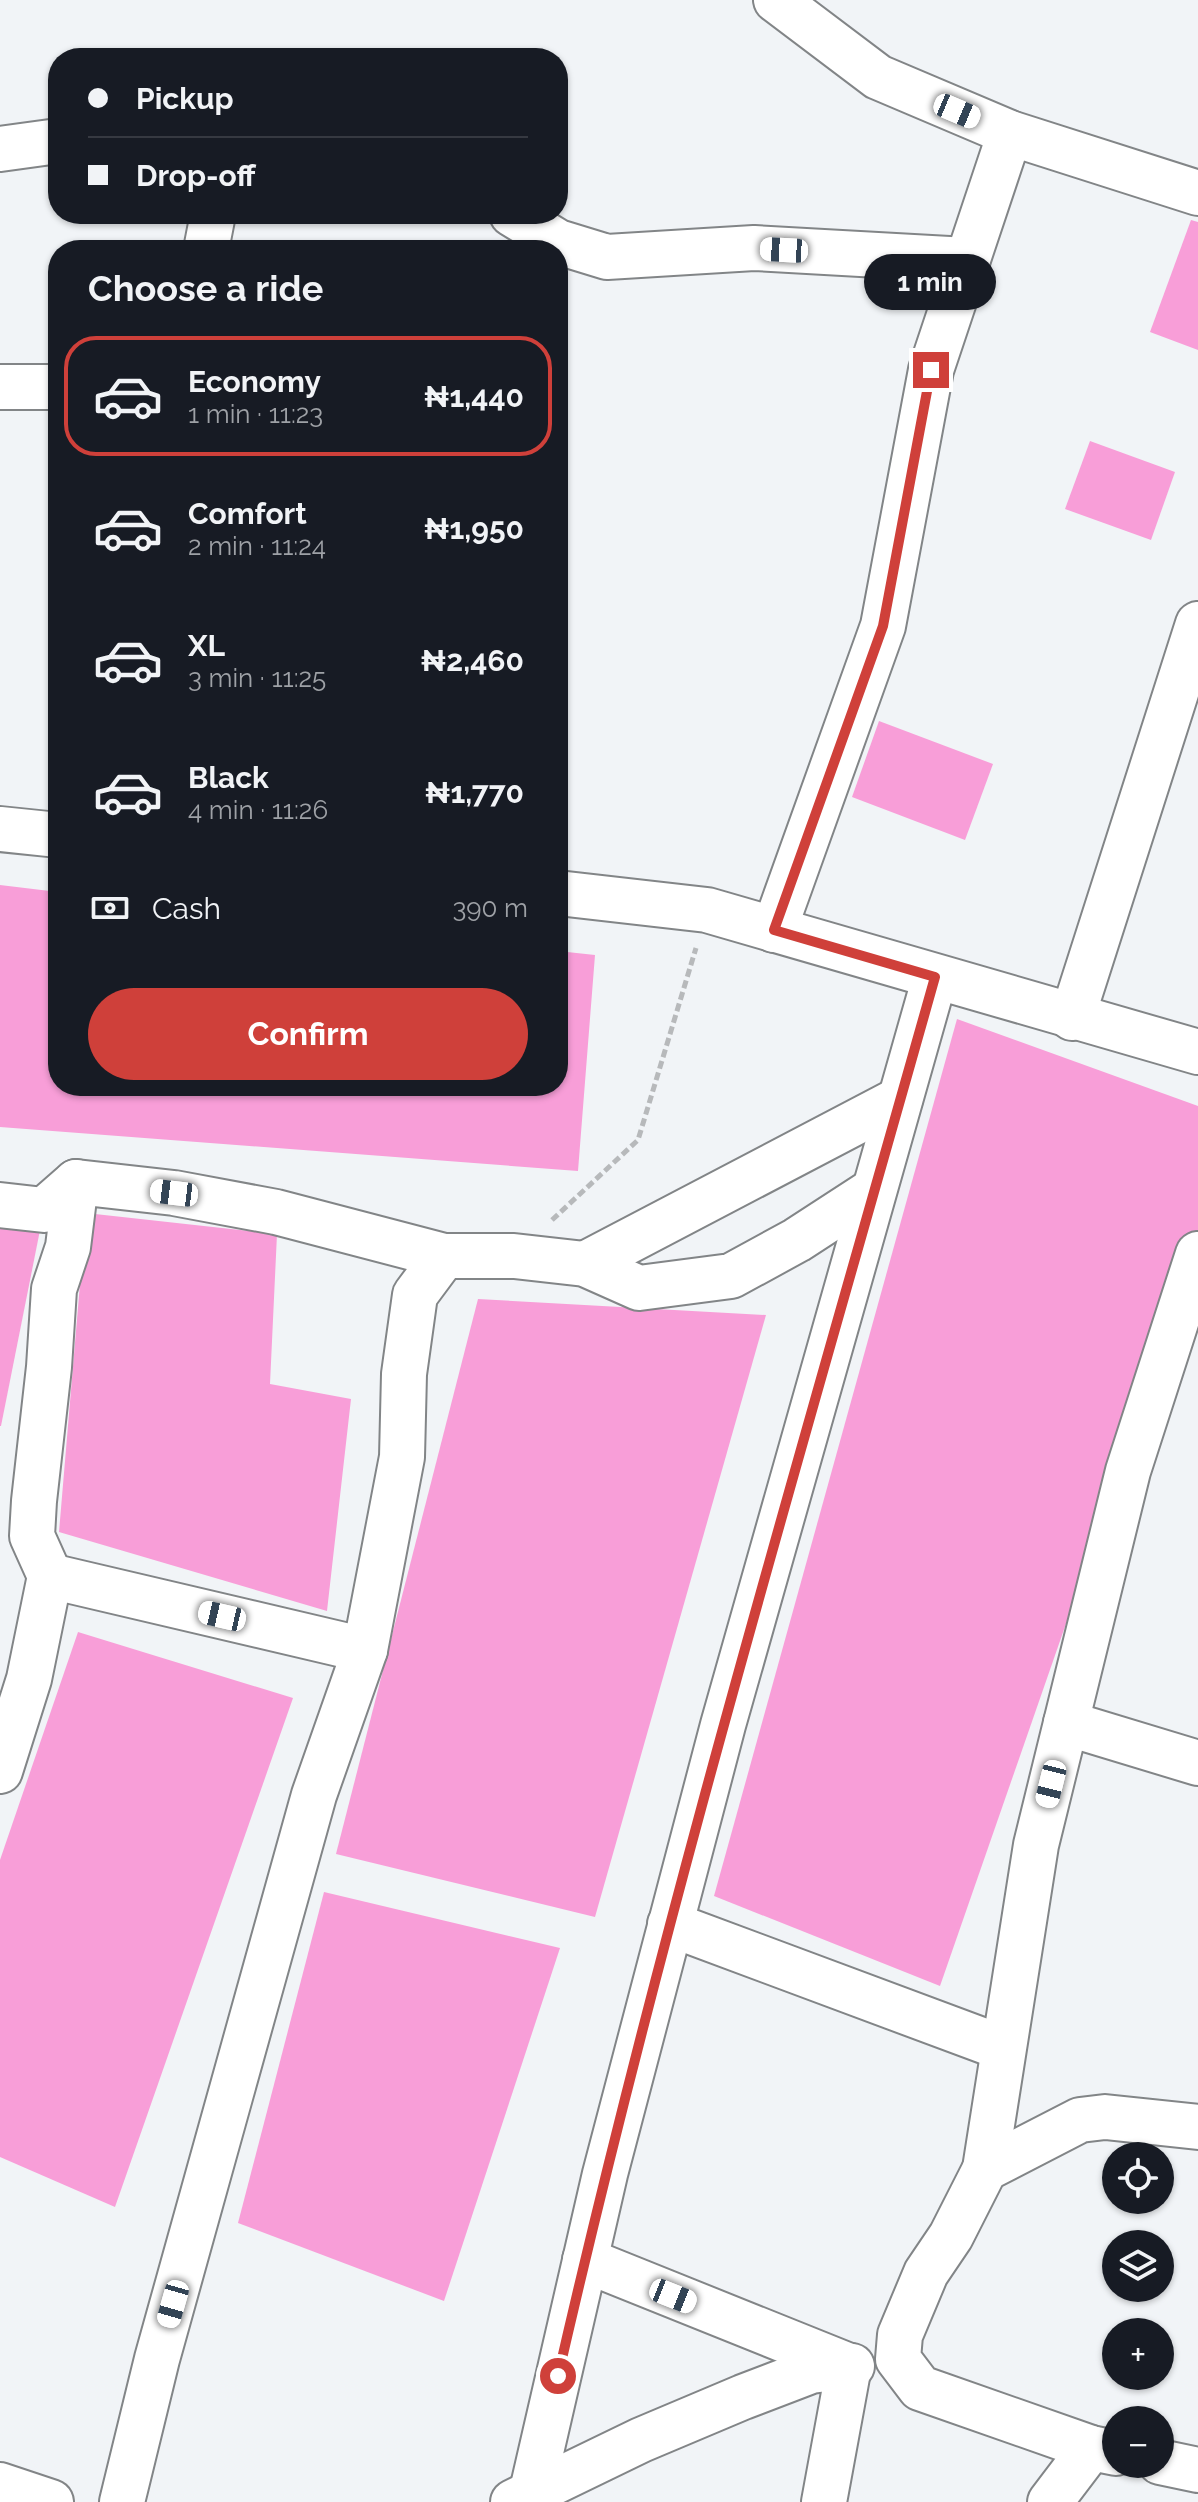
<!DOCTYPE html>
<html lang="en">
<head>
<meta charset="utf-8">
<style>
	body { margin:0; font-family:Raleway,sans-serif; background:#20242c; color:#f1f3f6; height:100vh; display:flex; flex-direction:column; font-size:30px; white-space:nowrap }
	* { box-sizing:border-box; margin:0 }
	p { font-size:26px; color:#9ea1a6 }
	.icon { flex:none; width:44px; height:44px; fill:none; stroke:currentColor; stroke-width:2; stroke-linecap:round; stroke-linejoin:round }
	.map { position:relative; flex:1; overflow:hidden }
	.side { position:absolute; left:48px; top:240px; width:520px; height:856px; display:flex; flex-direction:column; background:#171b24; border-radius:32px; box-shadow:0 2px 6px #0004 }
	.side>* { flex:none }
	.hud { position:absolute; left:48px; top:48px; width:520px; height:176px; border-radius:32px; box-shadow:0 2px 6px #0004; display:grid; align-content:center; height:176px; padding:0 40px; background:#171b24 }
	.fabs { position:absolute; left:1102px; top:2142px; display:grid; gap:16px }
	.fabs a { display:grid; place-items:center; width:72px; height:72px; border-radius:50%; background:#171b24; box-shadow:0 2px 6px #0004; font-size:40px }
	.end { position:absolute; width:36px; height:36px; margin:-18px; border:10px solid #cf403a; background:#fff; box-shadow:0 0 0 4px #fff }
	.from { border-radius:50% }
	.bubble { position:absolute; height:56px; border-radius:28px; background:#171b24; box-shadow:0 2px 6px #0004; font-size:26px; font-weight:700; line-height:56px; text-align:center }
	.car { position:absolute; width:24px; height:48px; margin:-24px -12px; border-radius:10px; box-shadow:0 0 6px 2px #0007; background:linear-gradient(#fff 24%,#345 0 40%,#fff 0 76%,#345 0 86%,#fff 0) }
	.hud b { display:flex; align-items:center; gap:28px; height:76px; font-size:30px }
	.hud b+b { border-top:2px solid #363941 }
	.hud i { width:20px; height:20px; background:#f1f3f6 }
	ul { padding:0; list-style:none }
	li { display:flex; align-items:center; gap:24px; height:120px; margin:0 16px 12px; padding:0 24px; border:4px solid transparent; border-radius:32px }
	li div { flex:1 }
	li b { display:block; font-size:30px }
	li em { font-style:normal; font-weight:700 }
	li.selected { border-color:#cf403a }
	li>.icon { width:72px; height:72px; stroke-width:1.5 }
	h2 { padding:0 40px; font-size:36px; line-height:96px }
	.pay { display:flex; align-items:center; gap:20px; height:88px; padding:0 40px; font-size:30px }
	.pay p { margin-inline-start:auto }
	.button { display:flex; gap:16px; margin-top:auto; padding:16px 40px }
	.button a { flex:1; height:92px; border-radius:48px; background:#cf403a; color:#fff; font-size:32px; font-weight:700; line-height:92px; text-align:center }
	.map>svg:first-child { display:block }
</style>
</head>
<body>
<div class="map">
<svg width="1198" height="2502" viewBox="0 0 1198 2502">
	<rect width="100%" height="100%" fill="#f1f4f7"/>
	<g fill="#f89ed8">
		<polygon points="1191,220 1198,222 1198,350 1150,332"/>
		<polygon points="1090,441 1175,472 1151,540 1065,509"/>
		<polygon points="879,721 993,764 965,840 852,797"/>
		<polygon points="0,885 58,892 58,1086 558,1086 558,951 595,955 578,1171 0,1127"/>
		<polygon points="957,1019 1198,1106 1198,1244 940,1986 714,1896"/>
		<polygon points="0,1205 44,1210 1,1426 0,1426"/>
		<polygon points="86,1213 277,1234 270,1384 351,1399 327,1611 59,1532"/>
		<polygon points="478,1299 766,1315 595,1917 336,1854"/>
		<polygon points="78,1632 293,1698 115,2207 0,2157 0,1860"/>
		<polygon points="324,1892 560,1948 444,2301 238,2223"/>
	</g>
	<g fill="none" stroke-linecap="round" stroke-linejoin="round">
		<g stroke="#828587" stroke-width="48">
			<g id="minor">
				<polyline points="776,0 878,77 1010,133 1198,193"/>
				<polyline points="0,149 58,141"/>
				<polyline points="512,214 558,242 607,257 754,248 967,260"/>
				<polyline points="206,250 213,214"/>
				<polyline points="0,387 58,387"/>
				<polyline points="0,829 58,835"/>
				<polyline points="558,893 707,910 1198,1052"/>
				<polyline points="774,930 883,626 931,370 1010,133"/>
				<polyline points="1072,1018 1198,624"/>
				<polyline points="0,1205 44,1210 76,1182"/>
				<polyline points="585,1264 900,1099"/>
				<polyline points="50,1576 365,1650"/>
				<polyline points="1066,1723 1198,1763"/>
				<polyline points="0,1771 29,1679 50,1576 32,1536 34,1501 49,1367 54,1289 68,1247 76,1182 174,1193 276,1212 444,1256"/>
				<polyline points="670,1924 1003,2048"/>
				<polyline points="985,2169 1036,1845 1128,1471 1198,1254"/>
				<polyline points="585,2260 849,2366 824,2502"/>
				<polyline points="1116,2453 1091,2448 920,2388 898,2359 900,2335 926,2273 951,2236 985,2169 1080,2120 1105,2117 1198,2127"/>
				<polyline points="1160,2462 1198,2470"/>
				<polyline points="0,2485 51,2502"/>
				<polyline points="532,2491 605,2174 723,1725 935,977"/>
				<polyline points="122,2502 157,2359 314,1795 365,1650 402,1457 404,1374 415,1295 444,1256 514,1256 585,1264 639,1288 731,1276 797,1240 874,1190"/>
				<polyline points="513,2502 641,2440 743,2397 811,2371 852,2366"/>
				<polyline points="1050,2502 1091,2448"/>
			</g>
		</g>
		<polyline stroke="#b7b9bb" stroke-width="5" stroke-dasharray="8 4" stroke-linecap="butt" points="552,1220 638,1140 696,948"/>
		<use href="#minor" stroke="#fff" stroke-width="44"/>
	</g>
	<g fill="none" stroke-linecap="round" stroke-linejoin="round">
		<path stroke="#cf403a" stroke-width="10" d="M558,2376C666,1905 804,1442 935,977L774,930L883,626L931,370"/>
	</g>
</svg>
<div class="fabs">
<a><svg class="icon" aria-label="locate" viewBox="0 0 24 24"><circle cx="12" cy="12" r="6"/><path d="M12 2v4M12 18v4M2 12h4M18 12h4"/></svg></a>
<a><svg class="icon" aria-label="layers" viewBox="0 0 24 24"><path d="M12 4l9 5-9 5-9-5zM3 14l9 5 9-5"/></svg></a>
<a>+</a>
<a>−</a>
</div>
<i class="end from" style="left:558px;top:2376px"></i>
<i class="end" style="left:931px;top:370px"></i>
<div class="bubble" style="left:864px;top:254px;width:132px">1 min</div>
<i class="car" style="left:957px;top:111px;rotate:113deg"></i>
<i class="car" style="left:784px;top:250px;rotate:273deg"></i>
<i class="car" style="left:174px;top:1193px;rotate:277deg"></i>
<i class="car" style="left:222px;top:1616px;rotate:283deg"></i>
<i class="car" style="left:1051px;top:1784px;rotate:194deg"></i>
<i class="car" style="left:673px;top:2296px;rotate:112deg"></i>
<i class="car" style="left:173px;top:2304px;rotate:196deg"></i>
<div class="hud">
<b><i class="from"></i>Pickup</b>
<b><i></i>Drop-off</b>
</div>
<section class="side">
<h2>Choose a ride</h2>
<ul>
<li class="selected"><svg class="icon" aria-label="car" viewBox="0 0 24 24"><path d="M5 17H2v-5l4-1 3-4h7l3 4 3 1v5h-3M9 17h6M6 11h13"/><circle cx="7" cy="17" r="2"/><circle cx="17" cy="17" r="2"/></svg><div><b>Economy</b><p>1 min · 11:23</p></div><em>₦1,440</em></li>
<li><svg class="icon" aria-label="car" viewBox="0 0 24 24"><path d="M5 17H2v-5l4-1 3-4h7l3 4 3 1v5h-3M9 17h6M6 11h13"/><circle cx="7" cy="17" r="2"/><circle cx="17" cy="17" r="2"/></svg><div><b>Comfort</b><p>2 min · 11:24</p></div><em>₦1,950</em></li>
<li><svg class="icon" aria-label="car" viewBox="0 0 24 24"><path d="M5 17H2v-5l4-1 3-4h7l3 4 3 1v5h-3M9 17h6M6 11h13"/><circle cx="7" cy="17" r="2"/><circle cx="17" cy="17" r="2"/></svg><div><b>XL</b><p>3 min · 11:25</p></div><em>₦2,460</em></li>
<li><svg class="icon" aria-label="car" viewBox="0 0 24 24"><path d="M5 17H2v-5l4-1 3-4h7l3 4 3 1v5h-3M9 17h6M6 11h13"/><circle cx="7" cy="17" r="2"/><circle cx="17" cy="17" r="2"/></svg><div><b>Black</b><p>4 min · 11:26</p></div><em>₦1,770</em></li>
</ul>
<div class="pay"><svg class="icon" aria-label="cash" viewBox="0 0 24 24"><path d="M3 7h18v10H3z"/><circle cx="12" cy="12" r="2"/></svg>Cash<p>390 m</p></div>
<div class="button"><a>Confirm</a></div>
</section>
</div>
</body>
</html>
